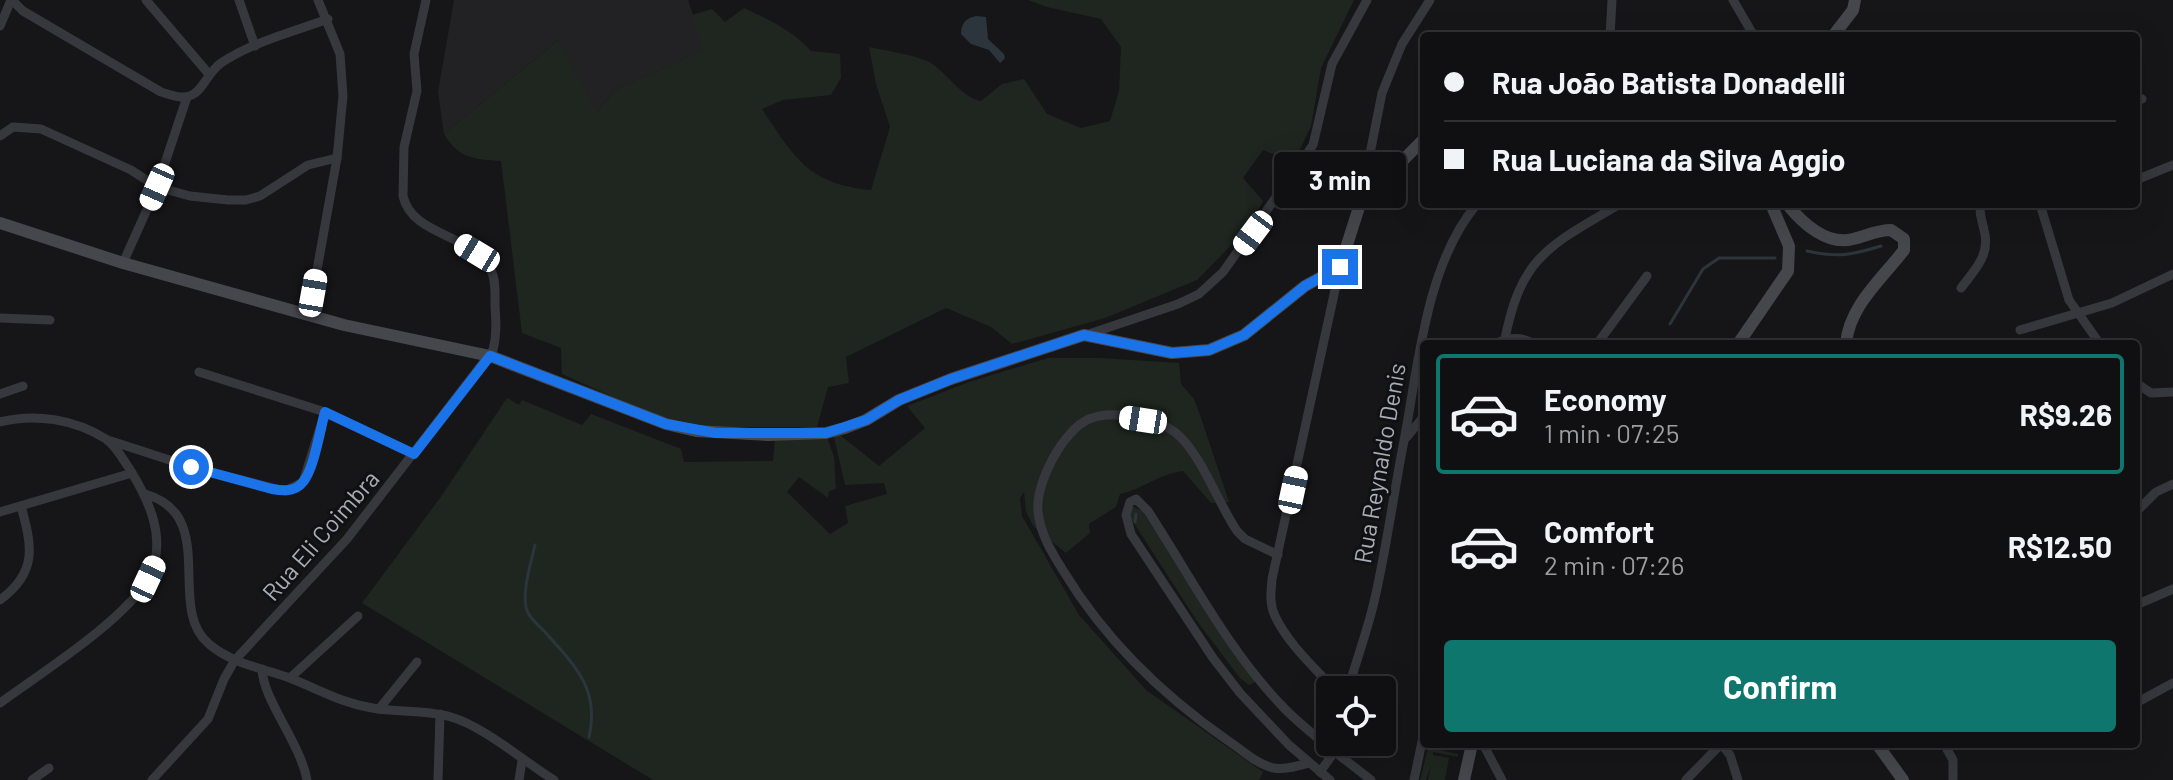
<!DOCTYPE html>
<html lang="en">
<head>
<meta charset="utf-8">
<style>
	body { margin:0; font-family:Barlow,sans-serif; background:#1e1e20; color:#f1f3f6; height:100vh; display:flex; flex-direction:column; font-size:30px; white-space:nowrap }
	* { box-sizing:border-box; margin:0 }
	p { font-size:26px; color:#9c9d9f }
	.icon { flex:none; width:44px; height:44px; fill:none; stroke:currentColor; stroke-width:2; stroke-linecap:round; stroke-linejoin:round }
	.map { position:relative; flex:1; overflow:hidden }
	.side { position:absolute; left:1420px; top:340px; width:720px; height:408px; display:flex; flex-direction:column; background:#101012; border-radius:8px; box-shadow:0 8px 32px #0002,0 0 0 2px #303032 }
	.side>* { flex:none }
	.top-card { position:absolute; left:1420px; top:32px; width:720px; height:176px; border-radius:8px; box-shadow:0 8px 32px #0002,0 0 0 2px #303032; display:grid; align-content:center; height:176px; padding:0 24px; background:#101012 }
	.tools { position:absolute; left:1316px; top:676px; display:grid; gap:16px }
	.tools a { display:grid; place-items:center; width:80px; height:80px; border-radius:8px; background:#101012; box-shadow:0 8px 32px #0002,0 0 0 2px #303032; font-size:40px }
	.end { position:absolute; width:36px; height:36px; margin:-18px; border:10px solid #1a73e8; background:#fff; box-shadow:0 0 0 4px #fff }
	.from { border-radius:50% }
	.bubble { position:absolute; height:56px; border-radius:8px; background:#101012; box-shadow:0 8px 32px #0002,0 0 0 2px #303032; font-size:26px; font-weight:700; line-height:56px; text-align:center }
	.car { position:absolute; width:24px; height:48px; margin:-24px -12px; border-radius:10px; box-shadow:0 0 6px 2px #0007; background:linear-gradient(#fff 24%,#345 0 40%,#fff 0 76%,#345 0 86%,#fff 0) }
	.top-card b { display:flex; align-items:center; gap:28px; height:76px; font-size:30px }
	.top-card b+b { border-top:2px solid #303032 }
	.top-card i { width:20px; height:20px; background:#f1f3f6 }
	ul { padding:14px 0 0; list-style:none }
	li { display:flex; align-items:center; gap:24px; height:120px; margin:0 16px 12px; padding:0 8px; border:4px solid transparent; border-radius:8px }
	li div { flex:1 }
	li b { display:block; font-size:30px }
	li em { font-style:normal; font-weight:700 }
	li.selected { border-color:#0f766e }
	li>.icon { width:72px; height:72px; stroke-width:1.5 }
	.action { display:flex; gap:16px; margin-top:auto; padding:16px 24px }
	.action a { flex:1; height:92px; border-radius:8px; background:#0f766e; color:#fff; font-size:32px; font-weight:700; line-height:92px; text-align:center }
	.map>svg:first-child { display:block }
</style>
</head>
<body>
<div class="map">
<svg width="2173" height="780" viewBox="0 0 2173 780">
	<rect width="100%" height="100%" fill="#161618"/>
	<polygon fill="#222225" points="454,0 688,0 704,50 614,91 596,113 558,40 444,134 438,92"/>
	<g fill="#1e261f">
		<path d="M1028,0H1354L1321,68L1311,126L1294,162L1263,150L1243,178L1263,201L1249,227L1197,280L1105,318L1012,344L991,327L946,308L846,357L849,383L828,387L817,427H698L646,412L562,374L561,348L522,333L501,161C474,159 459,159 444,134L558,40L597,112L614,91L703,50L692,15L712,9L725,22L744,8C768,19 793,31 811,51L840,54L841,78L831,95L783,100L762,109C795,158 808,184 871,190L890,127L876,84L869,47C886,51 917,55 931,63C948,74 961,97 981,101L1002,84L1024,79L1047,114L1081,128L1110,121L1119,91L1121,47L1101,19L1047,7Z"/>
		<path d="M1048,358H1100L1179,363L1181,384L1194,399L1199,412L1229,502L1211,503L1183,471C1158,474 1144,489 1120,494L1116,507L1089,524L1090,533L1066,553L1034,527L1026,512L1024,492L1020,498L1022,516L1079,615L1146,690L1263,772L1259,780H653L362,603L440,498L507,398L519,405L522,400L582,425L591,414L681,449L684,462L773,461L775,438L827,437L834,457L836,489L829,491L828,498L799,477L787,492L830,534L848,523L845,506L887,494L884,483L845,485L834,437L840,435L879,466L925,428L907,406L969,382Z"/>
		<polygon points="1134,507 1142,511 1253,671 1255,682 1249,685 1240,678 1197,621 1130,517 1128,511"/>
		<polygon points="1429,744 1440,744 1439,750 1458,754 1458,757 1433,752 1433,755 1449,758 1445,780 1428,780 1431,765 1426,780 1420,780"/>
	</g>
	<path fill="#2c353c" d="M976,16L986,17L988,39L1004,54L1005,58L1000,63L989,50L971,44L961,34C961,23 966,18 976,16Z"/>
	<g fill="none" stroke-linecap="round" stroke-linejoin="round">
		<g stroke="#2c353c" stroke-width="3">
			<path d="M1807,251C1837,258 1852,255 1881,246"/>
			<polyline points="1670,324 1703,269 1719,258 1775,258"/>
			<polyline points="1135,522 1136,514"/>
			<path d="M535,545C531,563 520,597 528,613C532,620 540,627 545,632C575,666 600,689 589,737"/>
		</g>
		<g stroke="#37383d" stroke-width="9">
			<path d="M12,0L23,11L161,92C171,95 181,100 192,95C203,90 208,72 221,63C253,42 292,32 328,19"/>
			<polyline points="146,0 208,73"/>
			<polyline points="239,0 255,46"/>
			<polyline points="1733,0 1754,36"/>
			<polyline points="0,26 11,0"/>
			<polyline points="1610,36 1612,0"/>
			<polyline points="2136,96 2142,99"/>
			<polyline points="0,136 13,127 41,129 131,170 157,187 190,196 228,200 246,200 260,196 308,165 337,158"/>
			<polyline points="2136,180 2173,165"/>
			<polyline points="1360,204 1382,93 1402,44 1430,0"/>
			<polyline points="2040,204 2069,300 2100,344"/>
			<polyline points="123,263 157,187 187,97"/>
			<path d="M1961,288C1975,270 1991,254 1984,230C1982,220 1979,214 1980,204"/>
			<polyline points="309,315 337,158 343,96 340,54 318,0"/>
			<polyline points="0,318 50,320"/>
			<polyline points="2020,330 2112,303 2173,274"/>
			<polyline points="1086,335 1178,304 1199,294 1223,272 1313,145 1332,64 1367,0"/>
			<path d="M1495,344C1509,337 1521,336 1534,344"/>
			<path d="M1504,344C1520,256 1549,246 1620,204"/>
			<polyline points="1597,344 1647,276"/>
			<polyline points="199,372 325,412 414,454"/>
			<polyline points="2136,383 2151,393 2173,392"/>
			<polyline points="0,394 23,386"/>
			<path d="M0,422C35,413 74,419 106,439C116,446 122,458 129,468C149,500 168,540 149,577C127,619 41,673 0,703"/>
			<polyline points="1407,437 1424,416"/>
			<polyline points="111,441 191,467 285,491 303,482 325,412"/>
			<path d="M145,494C220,515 165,608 209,644C231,663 261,668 287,677C319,689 342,704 378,709C402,712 427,710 451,717C485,727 523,761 554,780"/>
			<polyline points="0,512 132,473"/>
			<polyline points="2136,512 2156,492 2173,484"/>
			<path d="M1278,555L1245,539L1237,531C1219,505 1200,452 1176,433C1157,418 1112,409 1089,419C1063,430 1035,484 1038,511C1040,534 1052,553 1064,572C1106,641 1161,694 1227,740C1241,749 1257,765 1274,768C1285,770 1298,766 1309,763"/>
			<path d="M0,600C38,572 32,546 21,506"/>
			<polyline points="2136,605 2173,589"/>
			<path d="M262,669C263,700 300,742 307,780"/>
			<polyline points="290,678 358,616"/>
			<path d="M1335,690C1315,668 1288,644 1275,616C1269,604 1271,592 1272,579L1340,267"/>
			<path d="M1348,690C1356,661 1367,632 1374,602C1386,551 1393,498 1403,446C1418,370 1425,265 1477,204"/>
			<polyline points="2136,703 2173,683"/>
			<polyline points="379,709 417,662"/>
			<polyline points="1483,744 1502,780"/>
			<polyline points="1721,744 1730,755 1738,780"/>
			<polyline points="1944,744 1953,760 1953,780"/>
			<polyline points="1320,772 1335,751 1337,742"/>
			<polyline points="32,780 49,768"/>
			<path d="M152,780L208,719L224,679L235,660L347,539L493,350C497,335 496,321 495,306C495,295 496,280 491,270C475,234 412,237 403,196L404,147L417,91L414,54L426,0"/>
			<polyline points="438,780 440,714"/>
			<polyline points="519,780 522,761"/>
			<path d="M1330,780L1289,745L1240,693L1213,658L1131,534L1126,515L1130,502L1136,499L1148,511C1191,577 1229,652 1285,709C1311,735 1342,757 1371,780"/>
			<polyline points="1414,780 1424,732"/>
			<polyline points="1686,780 1721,744"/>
		</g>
		<g stroke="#45474d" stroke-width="12">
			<polyline points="1544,36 1573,36"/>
			<polyline points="1833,36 1853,10 1855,0"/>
			<path d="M1787,204C1802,223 1827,246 1853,239C1866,236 1877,230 1891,230L1904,239V250C1882,279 1849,306 1846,344"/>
			<polyline points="0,223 123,263 344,325 490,356 666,424 696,431 768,435 826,433 845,428 866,420 899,400 951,379 1084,335 1172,353 1209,350 1244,335 1305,286 1340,267 1360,204 1424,139"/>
			<polyline points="1738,344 1788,271 1789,246 1771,204"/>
			<polyline points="1877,744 1903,780"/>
			<polyline points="1464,780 1472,744"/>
		</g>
	</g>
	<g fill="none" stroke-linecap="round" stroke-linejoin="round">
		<path stroke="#1a73e8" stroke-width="10" d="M191,467L272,489C283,491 295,492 303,482C314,469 320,430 325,412L414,454L490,356L666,424L716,433H826L866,420L899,400L951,379L1084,335L1172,353L1209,350L1244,335L1305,286L1340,267"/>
	</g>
	<g text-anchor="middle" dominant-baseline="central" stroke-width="6" stroke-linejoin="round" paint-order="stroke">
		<g font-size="24" fill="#a8adb8" stroke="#111113">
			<text transform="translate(1379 463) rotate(-80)">Rua Reynaldo Denis</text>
			<text transform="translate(320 535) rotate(-49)">Rua Eli Coimbra</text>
		</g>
	</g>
</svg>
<div class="tools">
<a><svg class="icon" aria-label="locate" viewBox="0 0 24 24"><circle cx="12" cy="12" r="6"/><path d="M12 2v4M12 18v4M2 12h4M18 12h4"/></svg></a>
</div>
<i class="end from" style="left:191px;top:467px"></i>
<i class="end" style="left:1340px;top:267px"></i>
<div class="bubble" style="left:1274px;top:152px;width:132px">3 min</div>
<i class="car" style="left:157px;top:187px;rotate:204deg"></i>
<i class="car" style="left:1253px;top:233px;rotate:217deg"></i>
<i class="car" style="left:477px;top:253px;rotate:301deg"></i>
<i class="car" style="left:313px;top:293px;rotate:10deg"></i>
<i class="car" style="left:1143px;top:420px;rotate:279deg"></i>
<i class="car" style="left:1293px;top:490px;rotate:12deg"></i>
<i class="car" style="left:148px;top:579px;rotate:25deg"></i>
<div class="top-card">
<b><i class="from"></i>Rua João Batista Donadelli</b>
<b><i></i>Rua Luciana da Silva Aggio</b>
</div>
<section class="side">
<ul>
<li class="selected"><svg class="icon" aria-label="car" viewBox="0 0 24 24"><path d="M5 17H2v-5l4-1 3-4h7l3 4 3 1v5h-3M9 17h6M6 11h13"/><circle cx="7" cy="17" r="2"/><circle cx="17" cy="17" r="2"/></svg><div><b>Economy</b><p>1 min · 07:25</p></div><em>R$9.26</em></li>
<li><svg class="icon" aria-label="car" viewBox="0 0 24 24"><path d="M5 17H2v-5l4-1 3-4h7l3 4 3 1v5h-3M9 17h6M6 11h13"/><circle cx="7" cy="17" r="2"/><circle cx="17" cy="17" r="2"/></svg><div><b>Comfort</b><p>2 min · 07:26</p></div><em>R$12.50</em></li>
</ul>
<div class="action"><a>Confirm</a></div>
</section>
</div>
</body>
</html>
